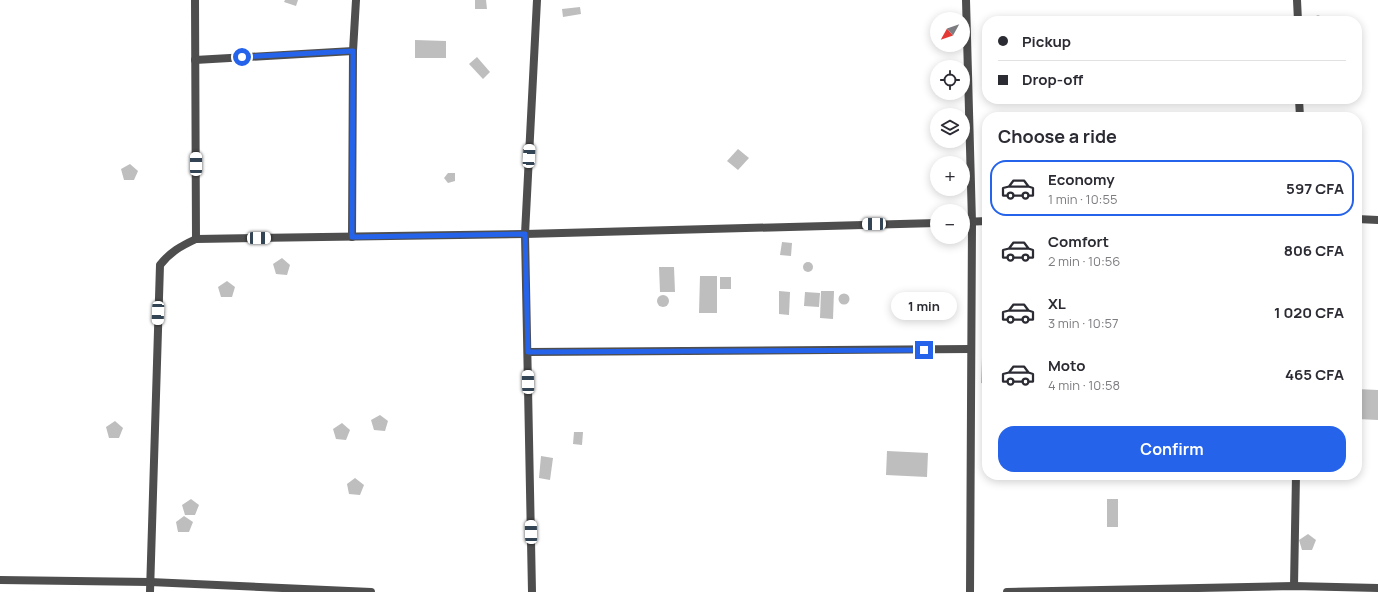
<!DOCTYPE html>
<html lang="en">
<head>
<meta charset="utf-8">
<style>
	body { margin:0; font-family:Manrope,sans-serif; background:#f2f2f3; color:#2b2b33; height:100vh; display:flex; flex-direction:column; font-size:15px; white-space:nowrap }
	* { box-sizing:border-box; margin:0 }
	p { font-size:13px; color:#7c7c81 }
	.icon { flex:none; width:22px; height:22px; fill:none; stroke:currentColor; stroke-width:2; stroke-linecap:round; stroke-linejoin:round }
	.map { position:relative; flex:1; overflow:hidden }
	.sheet { position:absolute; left:982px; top:112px; width:380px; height:368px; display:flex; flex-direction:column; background:#fff; border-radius:16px; box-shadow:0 2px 10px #0003 }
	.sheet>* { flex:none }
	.banner { position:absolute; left:982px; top:16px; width:380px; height:88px; border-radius:16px; box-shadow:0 2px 10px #0003; display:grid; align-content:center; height:88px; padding:0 16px; background:#fff }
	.needle { width:26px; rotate:230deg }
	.fabs { position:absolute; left:930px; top:12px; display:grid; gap:8px }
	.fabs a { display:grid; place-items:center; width:40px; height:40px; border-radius:50%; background:#fff; box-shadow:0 2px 10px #0003; font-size:20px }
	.end { position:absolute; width:18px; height:18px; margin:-9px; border:5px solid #2563eb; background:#fff; box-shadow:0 0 0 2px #fff }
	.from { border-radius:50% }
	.bubble { position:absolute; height:28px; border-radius:14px; background:#fff; box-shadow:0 2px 10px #0003; font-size:13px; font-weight:700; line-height:28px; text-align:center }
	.car { position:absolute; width:12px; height:24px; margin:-12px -6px; border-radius:5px; box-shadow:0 0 3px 1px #0007; background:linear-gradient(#fff 24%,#345 0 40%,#fff 0 76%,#345 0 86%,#fff 0) }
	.banner b { display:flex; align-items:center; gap:14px; height:38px; font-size:15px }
	.banner b+b { border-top:1px solid #e1e1e2 }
	.banner i { width:10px; height:10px; background:#2b2b33 }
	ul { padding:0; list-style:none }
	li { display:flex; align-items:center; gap:12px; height:56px; margin:0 8px 6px; padding:0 8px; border:2px solid transparent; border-radius:16px }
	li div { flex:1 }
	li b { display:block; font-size:15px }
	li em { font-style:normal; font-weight:700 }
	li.selected { border-color:#2563eb }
	li>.icon { width:36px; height:36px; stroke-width:1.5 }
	h2 { padding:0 16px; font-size:18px; line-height:48px }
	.button { display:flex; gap:8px; margin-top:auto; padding:8px 16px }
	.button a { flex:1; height:46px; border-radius:16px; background:#2563eb; color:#fff; font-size:16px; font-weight:700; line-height:46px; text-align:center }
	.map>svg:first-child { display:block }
</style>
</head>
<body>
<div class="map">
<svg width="1378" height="592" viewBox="0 0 1378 592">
	<rect width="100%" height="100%" fill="#fff"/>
	<g fill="#bebebe">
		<polygon points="285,0 298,0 296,6 284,2"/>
		<polygon points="475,0 486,0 487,9 475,9"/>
		<polygon points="580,7 581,14 563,17 562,9"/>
		<polygon points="1318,15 1322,17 1323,21 1314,21 1314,17"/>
		<polygon points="415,40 446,41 446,58 415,58"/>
		<polygon points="477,57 490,72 483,79 469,64"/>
		<polygon points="738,149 749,158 738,170 727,161"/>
		<polygon points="130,164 138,171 134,180 124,180 121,169"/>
		<polygon points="448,173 455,173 455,181 448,183 444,178"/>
		<polygon points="782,242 792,243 791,256 780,255"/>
		<polygon points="282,258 290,265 287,275 276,274 273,264"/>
		<circle cx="808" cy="267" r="5"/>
		<polygon points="659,267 674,267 675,292 660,292"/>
		<polygon points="700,276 717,276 717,313 699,313"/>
		<rect x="720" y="277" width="11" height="12"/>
		<polygon points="227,281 235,287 232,297 221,297 218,287"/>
		<polygon points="779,291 790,292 789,315 779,314"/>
		<polygon points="821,291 834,291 833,319 820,318"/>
		<polygon points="805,292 820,293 819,307 804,306"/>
		<circle cx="844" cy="299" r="5.5"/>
		<circle cx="663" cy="301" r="6"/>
		<polygon points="982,358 987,359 987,384 981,383"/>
		<polygon points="1357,389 1378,390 1378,420 1357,419"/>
		<polygon points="380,415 388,421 385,431 374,430 371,420"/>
		<polygon points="115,421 123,428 119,438 109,438 106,427"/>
		<polygon points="342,423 350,430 346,440 336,439 333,429"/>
		<polygon points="574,432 583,432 582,445 573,444"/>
		<polygon points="887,451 928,453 927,477 886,475"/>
		<polygon points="541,456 553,458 550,480 539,478"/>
		<polygon points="355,478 364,485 360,495 349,494 347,484"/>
		<polygon points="191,499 199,505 195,515 185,515 182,505"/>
		<rect x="1107" y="499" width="11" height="28"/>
		<polygon points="184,516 193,522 189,532 178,532 176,522"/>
		<polygon points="1308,534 1316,540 1312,550 1302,550 1299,540"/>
	</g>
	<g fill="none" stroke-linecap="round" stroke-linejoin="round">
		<g stroke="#4e4e4e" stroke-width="8">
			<polyline points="195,0 196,239"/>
			<polyline points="966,0 972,222 970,592"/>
			<polyline points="1297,0 1298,21"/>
			<polyline points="195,60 353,51"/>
			<polyline points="1299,99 1300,117"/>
			<polyline points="1357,219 1378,220"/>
			<polyline points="963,222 987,221"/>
			<polyline points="352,237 353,51 356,0"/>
			<polyline points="528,352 971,349"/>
			<polyline points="0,580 150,582 371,592"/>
			<polyline points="1294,586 1296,475"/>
			<path d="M150,592L160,265C170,252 181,246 196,239L525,234L937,223"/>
			<polyline points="532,592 525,234 537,0"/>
			<polyline points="1007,592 1294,586 1378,588"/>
		</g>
	</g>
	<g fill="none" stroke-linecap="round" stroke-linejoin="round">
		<polyline stroke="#2563eb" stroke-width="5" points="242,57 353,51 352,237 525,234 528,352 924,350"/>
	</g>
</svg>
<div class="fabs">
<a><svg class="needle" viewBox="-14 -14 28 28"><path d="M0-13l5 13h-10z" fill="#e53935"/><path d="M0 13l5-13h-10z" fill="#7c7c81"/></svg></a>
<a><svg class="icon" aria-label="locate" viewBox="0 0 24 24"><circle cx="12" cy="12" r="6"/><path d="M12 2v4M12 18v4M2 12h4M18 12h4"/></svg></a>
<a><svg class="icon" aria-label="layers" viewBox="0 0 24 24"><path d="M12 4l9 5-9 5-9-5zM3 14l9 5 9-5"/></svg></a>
<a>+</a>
<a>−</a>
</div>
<i class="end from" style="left:242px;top:57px"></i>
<i class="end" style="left:924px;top:350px"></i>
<div class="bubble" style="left:891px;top:292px;width:66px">1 min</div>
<i class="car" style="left:529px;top:156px;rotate:3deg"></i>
<i class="car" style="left:196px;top:164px;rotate:0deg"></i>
<i class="car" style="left:874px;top:224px;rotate:269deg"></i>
<i class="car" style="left:259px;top:238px;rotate:89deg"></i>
<i class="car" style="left:158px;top:313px;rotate:182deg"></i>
<i class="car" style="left:528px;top:382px;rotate:359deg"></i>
<i class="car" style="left:531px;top:532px;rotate:359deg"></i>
<div class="banner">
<b><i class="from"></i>Pickup</b>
<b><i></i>Drop-off</b>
</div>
<section class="sheet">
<h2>Choose a ride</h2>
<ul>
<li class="selected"><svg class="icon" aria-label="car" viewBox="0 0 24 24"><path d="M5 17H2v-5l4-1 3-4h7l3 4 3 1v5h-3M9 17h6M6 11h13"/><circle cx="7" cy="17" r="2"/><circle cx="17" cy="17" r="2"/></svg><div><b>Economy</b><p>1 min · 10:55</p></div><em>597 CFA</em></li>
<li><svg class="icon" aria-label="car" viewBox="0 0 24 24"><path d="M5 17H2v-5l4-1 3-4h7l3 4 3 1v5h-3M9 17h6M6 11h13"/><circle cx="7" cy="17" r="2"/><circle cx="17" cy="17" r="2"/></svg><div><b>Comfort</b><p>2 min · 10:56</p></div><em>806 CFA</em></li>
<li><svg class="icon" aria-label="car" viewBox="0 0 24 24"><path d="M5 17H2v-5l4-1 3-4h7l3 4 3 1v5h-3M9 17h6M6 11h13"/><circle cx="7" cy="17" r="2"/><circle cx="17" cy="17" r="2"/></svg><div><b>XL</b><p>3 min · 10:57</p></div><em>1 020 CFA</em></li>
<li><svg class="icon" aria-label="car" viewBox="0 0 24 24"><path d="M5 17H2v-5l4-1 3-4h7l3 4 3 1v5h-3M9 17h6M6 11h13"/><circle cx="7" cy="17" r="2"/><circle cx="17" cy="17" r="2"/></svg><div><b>Moto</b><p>4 min · 10:58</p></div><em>465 CFA</em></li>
</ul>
<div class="button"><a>Confirm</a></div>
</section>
</div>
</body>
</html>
